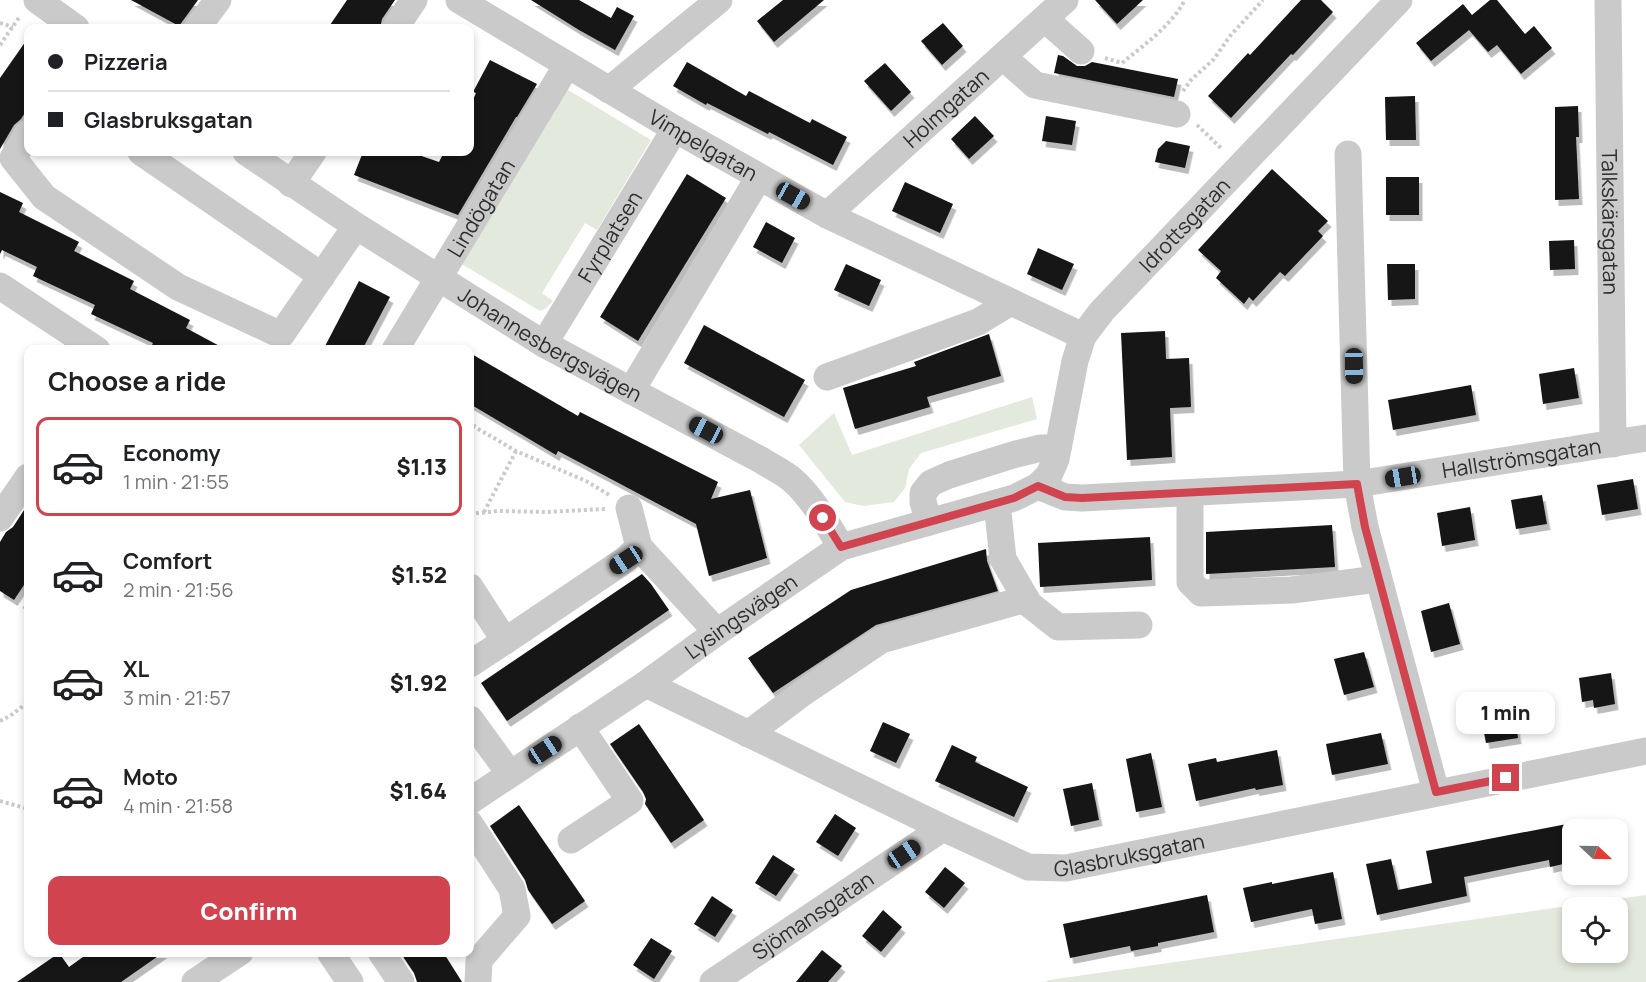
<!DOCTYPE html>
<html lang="en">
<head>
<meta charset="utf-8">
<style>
	body { margin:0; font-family:Manrope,sans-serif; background:#f2f2f2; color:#202124; height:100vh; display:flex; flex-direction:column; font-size:22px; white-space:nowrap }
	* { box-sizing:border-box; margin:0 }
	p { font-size:20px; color:#757577 }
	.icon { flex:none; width:33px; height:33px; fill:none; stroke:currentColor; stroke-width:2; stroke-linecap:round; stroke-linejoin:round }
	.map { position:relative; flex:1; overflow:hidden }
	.drawer { position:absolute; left:24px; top:345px; width:450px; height:612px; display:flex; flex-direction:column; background:#fff; border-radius:12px; box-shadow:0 3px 9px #0003 }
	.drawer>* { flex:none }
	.guide { position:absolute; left:24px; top:24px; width:450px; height:132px; border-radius:12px; box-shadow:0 3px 9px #0003; display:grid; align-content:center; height:132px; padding:0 24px; background:#fff }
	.needle { width:39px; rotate:112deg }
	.buttons { position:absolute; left:1562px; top:819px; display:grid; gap:12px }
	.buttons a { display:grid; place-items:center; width:66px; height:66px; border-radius:12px; background:#fff; box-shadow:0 3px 9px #0003; font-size:30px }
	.end { position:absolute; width:27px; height:27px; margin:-14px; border:8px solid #d0434f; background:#fff; box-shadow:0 0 0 3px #fff }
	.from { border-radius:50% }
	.bubble { position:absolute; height:42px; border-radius:12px; background:#fff; box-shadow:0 3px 9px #0003; font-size:20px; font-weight:800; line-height:42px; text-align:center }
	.car { position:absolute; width:18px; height:36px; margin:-18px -9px; border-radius:8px; box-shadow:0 0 4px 2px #0007; background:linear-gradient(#222 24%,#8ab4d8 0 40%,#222 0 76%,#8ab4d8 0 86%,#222 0) }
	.guide b { display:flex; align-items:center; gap:21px; height:57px; font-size:22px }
	.guide b+b { border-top:2px solid #e0e0e0 }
	.guide i { width:15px; height:15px; background:#202124 }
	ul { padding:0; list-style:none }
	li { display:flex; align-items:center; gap:18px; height:99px; margin:0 12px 9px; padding:0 12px; border:3px solid transparent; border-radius:12px }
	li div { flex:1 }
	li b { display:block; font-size:22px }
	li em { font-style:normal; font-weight:800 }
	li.selected { border-color:#d0434f }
	li>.icon { width:54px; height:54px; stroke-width:1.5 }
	h2 { padding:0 24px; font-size:27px; line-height:72px }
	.action { display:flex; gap:12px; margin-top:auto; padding:12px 24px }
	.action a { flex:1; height:69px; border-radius:12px; background:#d0434f; color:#fff; font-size:24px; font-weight:800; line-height:69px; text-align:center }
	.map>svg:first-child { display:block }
</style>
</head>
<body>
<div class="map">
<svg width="1646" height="982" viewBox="0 0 1646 982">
	<defs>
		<filter id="shadow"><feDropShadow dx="3.5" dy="6" stdDeviation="0" flood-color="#0004"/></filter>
	</defs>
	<rect width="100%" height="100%" fill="#fff"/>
	<g fill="#e3e9dc" fill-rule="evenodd">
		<polygon points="565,88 651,140 597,230 585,223 542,293 553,301 545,309 540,311 460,263"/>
		<polygon points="1032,397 1037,419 921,453 909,469 905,488 894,502 864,506 845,502 799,445 834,413 852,455"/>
		<path d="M1646,895V982H1045L1049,980ZM1572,908H1617V952H1572Z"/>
	</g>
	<g fill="#141414" filter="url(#shadow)">
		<polygon points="131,0 198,0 179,26"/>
		<polygon points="347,0 395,0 382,19 380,28 328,28"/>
		<polygon points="531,0 579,0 611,18 617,7 634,16 615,50 579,30"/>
		<polygon points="783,0 824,0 774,42 757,21"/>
		<polygon points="1095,0 1143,0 1117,24"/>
		<polygon points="1301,0 1321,0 1333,12 1293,55 1291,54 1231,118 1208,96 1248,53 1250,55"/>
		<polygon points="1490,0 1497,0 1525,34 1534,26 1552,48 1521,74 1497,45 1488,52 1469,30 1431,61 1416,43 1463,4 1472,15"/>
		<polygon points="943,23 963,46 942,65 921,41"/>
		<polygon points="28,38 28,108 21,119 14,125 0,149 0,78"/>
		<polygon points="1058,55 1063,56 1077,66 1085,66 1092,62 1178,79 1174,97 1054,73"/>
		<polygon points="490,60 537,84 517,117 516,117 458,215 354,175 363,152 410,152 439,162 444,152 470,152 470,106 476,93 473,92"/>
		<polygon points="687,62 746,96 749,91 810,123 812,119 847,137 833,165 769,132 768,134 707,103 706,105 673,86"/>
		<polygon points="885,63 911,92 891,111 864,81"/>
		<polygon points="1415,96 1416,140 1386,140 1385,97"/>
		<polygon points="1578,106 1579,137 1576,137 1579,199 1555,200 1555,107"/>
		<polygon points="975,116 994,136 969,159 951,139"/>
		<polygon points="1046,116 1076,121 1072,145 1042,141"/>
		<polygon points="1166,141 1190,146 1185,168 1155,162 1158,149"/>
		<polygon points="1272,169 1328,221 1318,231 1323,236 1285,276 1280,272 1253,301 1249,297 1244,304 1216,278 1221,271 1198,250"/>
		<polygon points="687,174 726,198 638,341 600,317"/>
		<rect x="1386" y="177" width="33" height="38"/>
		<polygon points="905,182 953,204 940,233 892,211"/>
		<polygon points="0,192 23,203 19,212 79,242 74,251 134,281 130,289 190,320 186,328 227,350 150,350 153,343 91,314 95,305 33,276 37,267 2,250 0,254"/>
		<polygon points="766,222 795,238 782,263 753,247"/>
		<polygon points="1574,240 1575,269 1550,270 1549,241"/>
		<polygon points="1038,248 1074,264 1062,290 1027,274"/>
		<polygon points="846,264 881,280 869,306 834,290"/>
		<polygon points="1387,264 1415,264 1415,299 1388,300"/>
		<polygon points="359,281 390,297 362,350 323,350"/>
		<polygon points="704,325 805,380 784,417 684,363"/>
		<polygon points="1165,331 1166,359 1189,358 1191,407 1170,408 1172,457 1127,460 1121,333"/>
		<polygon points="989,334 1001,376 927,397 930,407 855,429 843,388 916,366 914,362"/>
		<polygon points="470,353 578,416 580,412 718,482 711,499 750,490 767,558 709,576 696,524 558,451 556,455 470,404"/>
		<polygon points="1574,368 1579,398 1543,404 1539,374"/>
		<polygon points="1471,385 1476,415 1393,430 1388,400"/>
		<polygon points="1633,479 1638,509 1602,515 1597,485"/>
		<polygon points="1542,495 1547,524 1516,529 1511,500"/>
		<polygon points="28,504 28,579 14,600 0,591 0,542 6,532 13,527"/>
		<polygon points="1470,507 1475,540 1442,546 1437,513"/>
		<polygon points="1332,525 1335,567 1206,574 1206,532"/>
		<polygon points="1150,537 1152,580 1040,587 1038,543"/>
		<polygon points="986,549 987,561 998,591 876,625 773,693 748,658 851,590"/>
		<polygon points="642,574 651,584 669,610 507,721 481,683"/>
		<polygon points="1449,603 1460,644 1431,652 1421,611"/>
		<polygon points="1364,652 1374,687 1344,695 1334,659"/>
		<polygon points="1611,673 1615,704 1594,708 1593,700 1582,702 1579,678"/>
		<polygon points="1514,711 1518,738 1486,743 1481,717"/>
		<polygon points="883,722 910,734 896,763 870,751"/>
		<polygon points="639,724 704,820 671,843 645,804 646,799 643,792 610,744"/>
		<polygon points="1381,733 1388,764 1332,775 1326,744"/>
		<polygon points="952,745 977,757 975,762 1028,787 1014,817 935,781"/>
		<polygon points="1277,750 1283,785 1256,790 1255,788 1196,801 1188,764 1216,758 1217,762"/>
		<polygon points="1151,753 1162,807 1136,812 1126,759"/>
		<polygon points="1092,783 1099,820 1071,826 1063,789"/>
		<polygon points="519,805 585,901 552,924 528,890 525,880 490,826"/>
		<polygon points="835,814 856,828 838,856 816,842"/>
		<polygon points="1567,824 1572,851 1572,862 1550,867 1549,860 1464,877 1467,896 1377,915 1366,864 1391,859 1398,890 1432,883 1426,851"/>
		<polygon points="773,855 795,869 776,896 755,883"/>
		<polygon points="945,867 965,883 944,908 925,892"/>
		<polygon points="1333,872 1342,919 1315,924 1312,909 1251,922 1243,888 1272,882 1272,884"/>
		<polygon points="1207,895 1214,932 1158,943 1158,946 1131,951 1130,946 1070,958 1063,924"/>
		<polygon points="712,896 733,910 715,937 694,924"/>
		<polygon points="883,910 902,927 881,952 862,936"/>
		<polygon points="651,938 672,951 654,979 633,965"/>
		<polygon points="822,950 842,966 828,982 796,982"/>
		<polygon points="90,952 164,952 121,982 17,982 59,953 69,967"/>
		<polygon points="400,952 443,952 462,982 417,982 414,973"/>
	</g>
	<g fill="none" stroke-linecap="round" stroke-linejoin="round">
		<g stroke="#cacaca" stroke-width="4" stroke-dasharray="3 3" stroke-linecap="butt">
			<polyline points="0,23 13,27"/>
			<polyline points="0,45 20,16"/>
			<path d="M1105,58L1122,63C1144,45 1171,26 1185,0"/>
			<polyline points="1183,91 1191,80 1214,59 1230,36 1263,0"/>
			<polyline points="1197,125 1222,149"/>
			<polyline points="470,420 475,427 516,451 586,481 611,496"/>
			<polyline points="484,512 516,451"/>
			<polyline points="470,514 498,511 546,512 605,509"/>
			<polyline points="24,609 28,603"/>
			<polyline points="0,721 10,716 28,702"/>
			<polyline points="0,801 28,809"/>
		</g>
		<g stroke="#cacaca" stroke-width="27">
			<polyline points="37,0 76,28"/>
			<path id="s1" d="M459,0L675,129L827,215L1083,336"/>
			<path id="s2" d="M1608,0L1613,444"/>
			<polyline points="1045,19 1081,51"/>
			<polyline points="197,28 218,0"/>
			<polyline points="395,28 414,0"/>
			<polyline points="1003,57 1035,85 1177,114"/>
			<polyline points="609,90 719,0"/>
			<polyline points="28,133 13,158 44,197 178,287 281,335 356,226"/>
			<polyline points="141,152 322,276"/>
			<path id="s3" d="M246,152L356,226L544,344L761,460C770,466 781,471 790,478C810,494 828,525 841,547"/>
			<polyline points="1348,154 1357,484 1365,527 1436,792"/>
			<polyline points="291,184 313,152"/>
			<path id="s4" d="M827,215L1065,0"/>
			<polyline points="0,286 97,350"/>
			<path id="s5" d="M544,344L675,129"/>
			<path id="s6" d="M395,350L567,65"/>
			<polyline points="827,377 978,322 1011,302"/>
			<polyline points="631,391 759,177"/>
			<path id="s7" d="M1038,486L1065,497L1082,498L1357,484L1646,438"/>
			<polyline points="1190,493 1190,582 1201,593 1292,590 1378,579"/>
			<polyline points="997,503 1003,559 1029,604 1058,627 1139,625"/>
			<polyline points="629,508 639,547 717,632"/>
			<polyline points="0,518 28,477"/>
			<polyline points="929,522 923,502 923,493 931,483 949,475 1016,454 1041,448 1058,448"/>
			<polyline points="470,587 505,641 470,664"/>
			<polyline points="505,641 625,560 639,547"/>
			<path id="s8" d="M646,684L943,828L1028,867L1066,868L1646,751"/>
			<polyline points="470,719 510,774"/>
			<polyline points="748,734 804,692 881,640 1026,599"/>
			<path id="s9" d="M470,801L646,684L717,632L841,547L1014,498L1038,486L1049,475L1056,459L1075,361L1083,336L1102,311L1399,0"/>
			<polyline points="470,824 512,889 517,916 479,960 478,982"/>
			<polyline points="571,840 630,801 580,727"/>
			<polyline points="330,952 350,982"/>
			<polyline points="381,952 401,982"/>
			<polyline points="195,982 240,952"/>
			<path id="s10" d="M713,982L943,828"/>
		</g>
	</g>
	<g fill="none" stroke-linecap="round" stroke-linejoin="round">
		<polyline stroke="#d0434f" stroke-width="8" points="823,518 841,547 1014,498 1038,486 1065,497 1082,498 1357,484 1365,527 1436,792 1506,778"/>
	</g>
	<g text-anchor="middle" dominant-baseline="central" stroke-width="6" stroke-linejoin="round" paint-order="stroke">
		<g font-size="21" fill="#2d2d2d" stroke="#fff">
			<text stroke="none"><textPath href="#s4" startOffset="160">Holmgatan</textPath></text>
			<text stroke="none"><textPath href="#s1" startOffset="284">Vimpelgatan</textPath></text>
			<text stroke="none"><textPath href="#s6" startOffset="166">Lindögatan</textPath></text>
			<text stroke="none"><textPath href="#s2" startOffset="222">Talkskärsgatan</textPath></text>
			<text stroke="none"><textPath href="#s9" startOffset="966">Idrottsgatan</textPath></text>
			<text stroke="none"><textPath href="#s5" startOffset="126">Fyrplatsen</textPath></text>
			<text stroke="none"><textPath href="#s3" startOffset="360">Johannesbergsvägen</textPath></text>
			<text stroke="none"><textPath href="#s7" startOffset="488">Hallströmsgatan</textPath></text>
			<text stroke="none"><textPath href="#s9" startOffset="328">Lysingsvägen</textPath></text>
			<text stroke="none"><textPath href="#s8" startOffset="526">Glasbruksgatan</textPath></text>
			<text stroke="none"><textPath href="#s10" startOffset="120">Sjömansgatan</textPath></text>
		</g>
	</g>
</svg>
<div class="buttons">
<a><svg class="needle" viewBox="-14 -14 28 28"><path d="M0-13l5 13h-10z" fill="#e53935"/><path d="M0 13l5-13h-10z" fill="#757577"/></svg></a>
<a><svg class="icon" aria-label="locate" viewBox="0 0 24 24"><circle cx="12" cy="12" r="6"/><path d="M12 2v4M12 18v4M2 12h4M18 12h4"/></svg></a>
</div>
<i class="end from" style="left:823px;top:518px"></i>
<i class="end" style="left:1506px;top:778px"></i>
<div class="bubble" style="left:1456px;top:692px;width:99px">1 min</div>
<i class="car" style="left:793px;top:196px;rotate:119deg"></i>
<i class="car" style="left:1354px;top:366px;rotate:179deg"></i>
<i class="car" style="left:706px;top:430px;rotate:298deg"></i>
<i class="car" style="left:1403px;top:477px;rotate:261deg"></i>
<i class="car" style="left:626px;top:560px;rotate:237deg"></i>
<i class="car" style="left:545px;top:750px;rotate:57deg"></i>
<i class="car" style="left:904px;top:854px;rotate:56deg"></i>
<div class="guide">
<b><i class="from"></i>Pizzeria</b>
<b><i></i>Glasbruksgatan</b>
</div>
<section class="drawer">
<h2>Choose a ride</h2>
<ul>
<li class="selected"><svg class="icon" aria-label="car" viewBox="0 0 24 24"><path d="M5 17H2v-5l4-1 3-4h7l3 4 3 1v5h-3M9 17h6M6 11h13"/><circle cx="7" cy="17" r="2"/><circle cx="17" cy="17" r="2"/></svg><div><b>Economy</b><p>1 min · 21:55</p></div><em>$1.13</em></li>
<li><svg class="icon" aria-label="car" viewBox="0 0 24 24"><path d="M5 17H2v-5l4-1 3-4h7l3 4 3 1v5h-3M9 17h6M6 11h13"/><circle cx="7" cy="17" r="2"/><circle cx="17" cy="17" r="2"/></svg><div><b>Comfort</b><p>2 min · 21:56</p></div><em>$1.52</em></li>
<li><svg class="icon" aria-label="car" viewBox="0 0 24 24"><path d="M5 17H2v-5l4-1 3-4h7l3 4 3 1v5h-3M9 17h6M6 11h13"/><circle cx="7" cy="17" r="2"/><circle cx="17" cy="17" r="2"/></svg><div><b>XL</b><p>3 min · 21:57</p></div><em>$1.92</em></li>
<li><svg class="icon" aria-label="car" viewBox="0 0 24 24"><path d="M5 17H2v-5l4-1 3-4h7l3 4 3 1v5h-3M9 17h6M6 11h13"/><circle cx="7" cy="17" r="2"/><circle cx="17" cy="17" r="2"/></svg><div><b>Moto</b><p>4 min · 21:58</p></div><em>$1.64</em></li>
</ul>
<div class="action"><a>Confirm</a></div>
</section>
</div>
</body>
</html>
